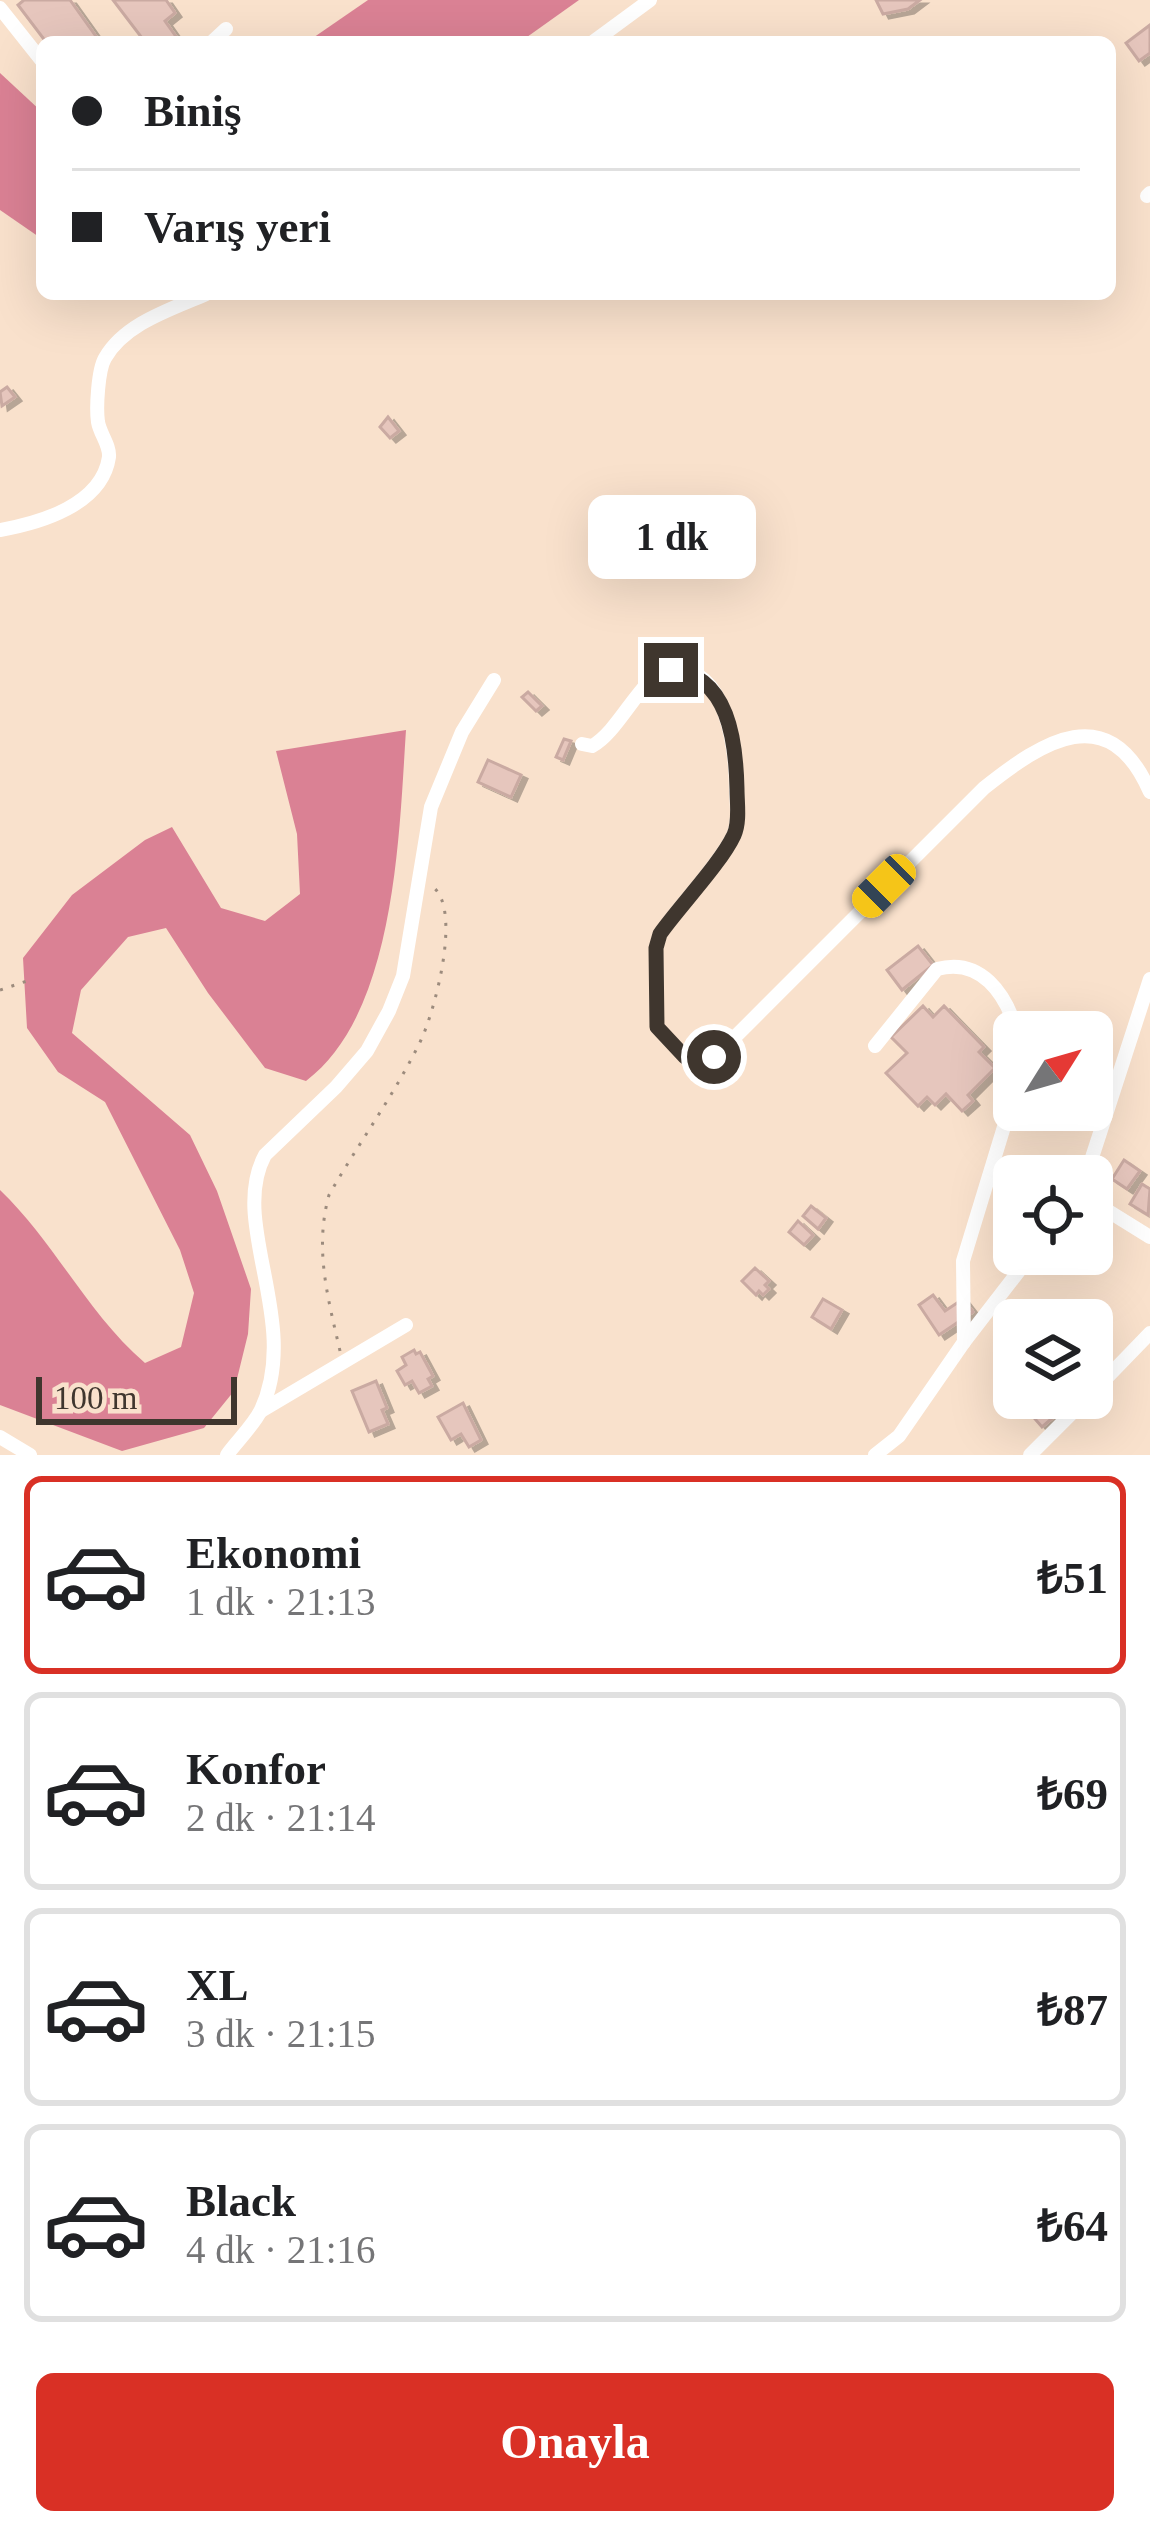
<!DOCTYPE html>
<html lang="tr">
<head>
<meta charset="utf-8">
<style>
	body { margin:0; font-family:Georgia,serif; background:#f2f2f2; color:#202124; height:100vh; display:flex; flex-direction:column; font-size:45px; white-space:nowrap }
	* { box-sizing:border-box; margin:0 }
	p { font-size:39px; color:#757577 }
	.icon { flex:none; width:66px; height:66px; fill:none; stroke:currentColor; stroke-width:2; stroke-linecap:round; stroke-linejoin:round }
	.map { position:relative; height:1455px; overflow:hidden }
	.drawer { display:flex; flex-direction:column; background:#fff; flex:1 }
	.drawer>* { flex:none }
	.guide { position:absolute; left:36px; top:36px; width:1080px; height:264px; border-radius:18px; box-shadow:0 12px 48px #0002; display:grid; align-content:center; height:264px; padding:0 36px; background:#fff }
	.needle { width:78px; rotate:53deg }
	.buttons { position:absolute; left:993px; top:1011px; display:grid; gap:24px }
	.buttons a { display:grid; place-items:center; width:120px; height:120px; border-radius:18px; background:#fff; box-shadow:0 12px 48px #0002; font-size:60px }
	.scale { position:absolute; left:36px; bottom:30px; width:201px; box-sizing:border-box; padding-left:12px; border:6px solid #3f362e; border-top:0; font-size:33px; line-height:42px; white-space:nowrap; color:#3f362e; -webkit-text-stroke:9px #f9e1cc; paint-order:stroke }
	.end { position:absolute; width:54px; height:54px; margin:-27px; border:15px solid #3f362e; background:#fff; box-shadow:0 0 0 6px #fff }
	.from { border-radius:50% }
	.bubble { position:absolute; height:84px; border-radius:18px; background:#fff; box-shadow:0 12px 48px #0002; font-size:39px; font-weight:700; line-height:84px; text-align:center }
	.car { position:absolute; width:36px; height:72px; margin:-36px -18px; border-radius:15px; box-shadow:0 0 9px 3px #0007; background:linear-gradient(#f5c518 24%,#345 0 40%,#f5c518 0 76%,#345 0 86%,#f5c518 0) }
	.guide b { display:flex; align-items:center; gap:42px; height:114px; font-size:45px }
	.guide b+b { border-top:3px solid #e0e0e0 }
	.guide i { width:30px; height:30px; background:#202124 }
	ul { padding:21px 0 0; list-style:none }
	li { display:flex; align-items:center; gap:36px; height:198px; margin:0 24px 18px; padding:0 12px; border:6px solid #e0e0e0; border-radius:18px }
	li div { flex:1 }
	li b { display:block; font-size:45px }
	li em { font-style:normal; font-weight:700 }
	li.on { border-color:#d93025 }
	li>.icon { width:108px; height:108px; stroke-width:1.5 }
	.button { display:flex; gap:24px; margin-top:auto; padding:24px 36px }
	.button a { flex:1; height:138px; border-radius:18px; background:#d93025; color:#fff; font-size:48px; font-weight:700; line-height:138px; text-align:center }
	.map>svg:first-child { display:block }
</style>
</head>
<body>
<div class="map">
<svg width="1150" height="1455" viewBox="0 0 1150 1455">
	<defs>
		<filter id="shadow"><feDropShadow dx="6" dy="4" stdDeviation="0" flood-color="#0004"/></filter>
	</defs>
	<rect width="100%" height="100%" fill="#f9e1cc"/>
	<g fill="#da8194">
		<polygon points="368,0 579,0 520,42 307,42"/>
		<polygon points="0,73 42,112 42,239 0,210"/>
		<path d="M406,730C399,835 396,1013 306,1081L265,1068L208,993L166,928L128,937L81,990L72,1033L190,1135L217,1191L251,1289L248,1334L234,1391L204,1428L122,1451L0,1405V1190C56,1244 87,1313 145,1363L181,1347L194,1293L180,1250L105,1102L58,1072L27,1028L23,958L72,895L145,840L172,827L221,908L265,921L300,894L297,834L276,751Z"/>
	</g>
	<g fill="#e6c6bd" stroke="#caaaa2" stroke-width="3" filter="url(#shadow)">
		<polygon points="24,0 70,0 100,42 46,42 18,5"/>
		<polygon points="113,0 166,0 175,13 165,21 177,38 171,42 145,42"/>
		<polygon points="876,0 920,0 908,9 883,14"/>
		<polygon points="1150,25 1150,53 1139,61 1126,43"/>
		<polygon points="7,387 15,397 2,406 0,392"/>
		<polygon points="388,417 399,431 390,438 380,427"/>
		<polygon points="528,692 542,706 536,711 522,697"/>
		<polygon points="564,739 571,741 563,760 556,757"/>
		<polygon points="488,760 521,775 511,797 478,782"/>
		<polygon points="918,946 933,965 902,990 887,970"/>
		<polygon points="923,1006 933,1017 944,1006 984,1047 979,1052 995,1068 968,1095 973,1101 962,1111 946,1094 935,1105 927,1097 918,1106 886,1073 907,1053 891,1037"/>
		<polygon points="1124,1160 1140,1171 1127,1189 1112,1179"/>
		<polygon points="1142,1184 1150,1189 1148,1215 1130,1204"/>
		<polygon points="811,1206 826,1218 818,1229 803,1216"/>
		<polygon points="798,1221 813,1235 804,1245 789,1232"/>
		<polygon points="755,1268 769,1281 765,1285 769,1289 763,1295 759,1291 756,1295 742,1281"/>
		<polygon points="933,1295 945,1311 963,1299 973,1312 939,1335 919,1305"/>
		<polygon points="823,1299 842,1310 831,1329 812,1317"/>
		<polygon points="414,1350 416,1354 420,1352 433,1376 428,1379 432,1386 419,1393 412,1381 405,1385 397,1371 406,1365 402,1357"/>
		<polygon points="376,1381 387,1408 382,1410 388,1424 369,1432 352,1391"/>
		<polygon points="1033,1398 1056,1398 1064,1408 1042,1427 1029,1412 1036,1407 1030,1400"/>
		<polygon points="463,1403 481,1440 469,1447 461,1434 451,1440 438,1417"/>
	</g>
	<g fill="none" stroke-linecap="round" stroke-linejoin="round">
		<g stroke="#9c8b7d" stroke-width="3" stroke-dasharray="3 9" stroke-linecap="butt">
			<polyline points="0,990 33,979"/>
			<path d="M340,1351C328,1298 314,1249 329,1195C358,1144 395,1094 421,1040C435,1010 462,910 433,887"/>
		</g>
		<g stroke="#fff" stroke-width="14">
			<polyline points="0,8 42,61"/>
			<polyline points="212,42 226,29"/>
			<polyline points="593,42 650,0"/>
			<polyline points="1147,196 1150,193"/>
			<path d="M0,530C40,523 102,505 109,457C110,445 100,434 98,422C96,408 98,370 105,358C125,323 172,309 206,294"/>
			<path d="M582,744L592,746C620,731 642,674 669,670C728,661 736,754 736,792C737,807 739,825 732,838C713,872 682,902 660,934L656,948L657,1027L685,1057L702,1062L733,1039L984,788C1043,741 1109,698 1150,792"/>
			<path d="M875,1046L937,969C981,957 1006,994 1017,1032"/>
			<polyline points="1086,1176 1150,979"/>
			<polyline points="1092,1201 1150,1237"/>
			<polyline points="964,1342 963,1261 1014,1094"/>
			<polyline points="1092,1393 1150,1333"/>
			<polyline points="261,1411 406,1325"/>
			<polyline points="0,1437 30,1455"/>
			<path d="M227,1455C237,1441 253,1426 261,1410C302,1321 228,1223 265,1155L336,1087L367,1051L389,1011L403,976L431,807L462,732L494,680"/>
			<polyline points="875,1455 899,1436 964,1342 1032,1254"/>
			<polyline points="1030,1455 1087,1398"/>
		</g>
	</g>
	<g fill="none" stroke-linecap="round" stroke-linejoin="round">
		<path stroke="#3f362e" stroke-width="15" d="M671,670C729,675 736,742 737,789C737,803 740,822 734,835C721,863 679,907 660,934L656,948L657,1027L685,1057L702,1062L714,1057"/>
	</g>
</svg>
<div class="buttons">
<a><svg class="needle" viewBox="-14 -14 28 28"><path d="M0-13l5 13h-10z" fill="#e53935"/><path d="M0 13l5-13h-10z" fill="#757577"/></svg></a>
<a><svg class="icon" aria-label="locate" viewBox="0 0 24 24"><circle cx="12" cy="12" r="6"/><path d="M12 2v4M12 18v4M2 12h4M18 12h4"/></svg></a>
<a><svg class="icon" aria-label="layers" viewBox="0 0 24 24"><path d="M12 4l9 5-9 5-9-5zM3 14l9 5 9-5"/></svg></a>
</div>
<div class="scale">100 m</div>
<i class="end from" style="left:714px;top:1057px"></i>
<i class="end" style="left:671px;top:670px"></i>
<div class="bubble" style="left:588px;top:495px;width:168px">1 dk</div>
<i class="car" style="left:884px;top:886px;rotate:225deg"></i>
<div class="guide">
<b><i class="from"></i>Biniş</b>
<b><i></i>Varış yeri</b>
</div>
</div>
<section class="drawer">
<ul>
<li class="on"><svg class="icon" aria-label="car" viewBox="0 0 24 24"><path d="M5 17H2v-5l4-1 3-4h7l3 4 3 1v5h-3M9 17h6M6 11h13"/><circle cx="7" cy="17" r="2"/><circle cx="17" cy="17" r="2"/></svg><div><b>Ekonomi</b><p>1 dk · 21:13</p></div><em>₺51</em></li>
<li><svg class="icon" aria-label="car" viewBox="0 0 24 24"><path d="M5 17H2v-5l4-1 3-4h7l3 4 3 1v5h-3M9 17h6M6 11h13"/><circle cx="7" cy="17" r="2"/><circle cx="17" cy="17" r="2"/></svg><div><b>Konfor</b><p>2 dk · 21:14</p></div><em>₺69</em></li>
<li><svg class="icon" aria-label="car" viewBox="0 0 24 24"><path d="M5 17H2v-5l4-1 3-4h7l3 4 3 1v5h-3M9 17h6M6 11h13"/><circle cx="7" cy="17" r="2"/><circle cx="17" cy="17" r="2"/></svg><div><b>XL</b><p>3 dk · 21:15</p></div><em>₺87</em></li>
<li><svg class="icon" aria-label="car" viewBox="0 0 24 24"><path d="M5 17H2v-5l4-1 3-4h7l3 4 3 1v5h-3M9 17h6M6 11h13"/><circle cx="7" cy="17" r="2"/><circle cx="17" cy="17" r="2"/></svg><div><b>Black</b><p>4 dk · 21:16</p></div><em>₺64</em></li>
</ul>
<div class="button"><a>Onayla</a></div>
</section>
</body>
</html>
